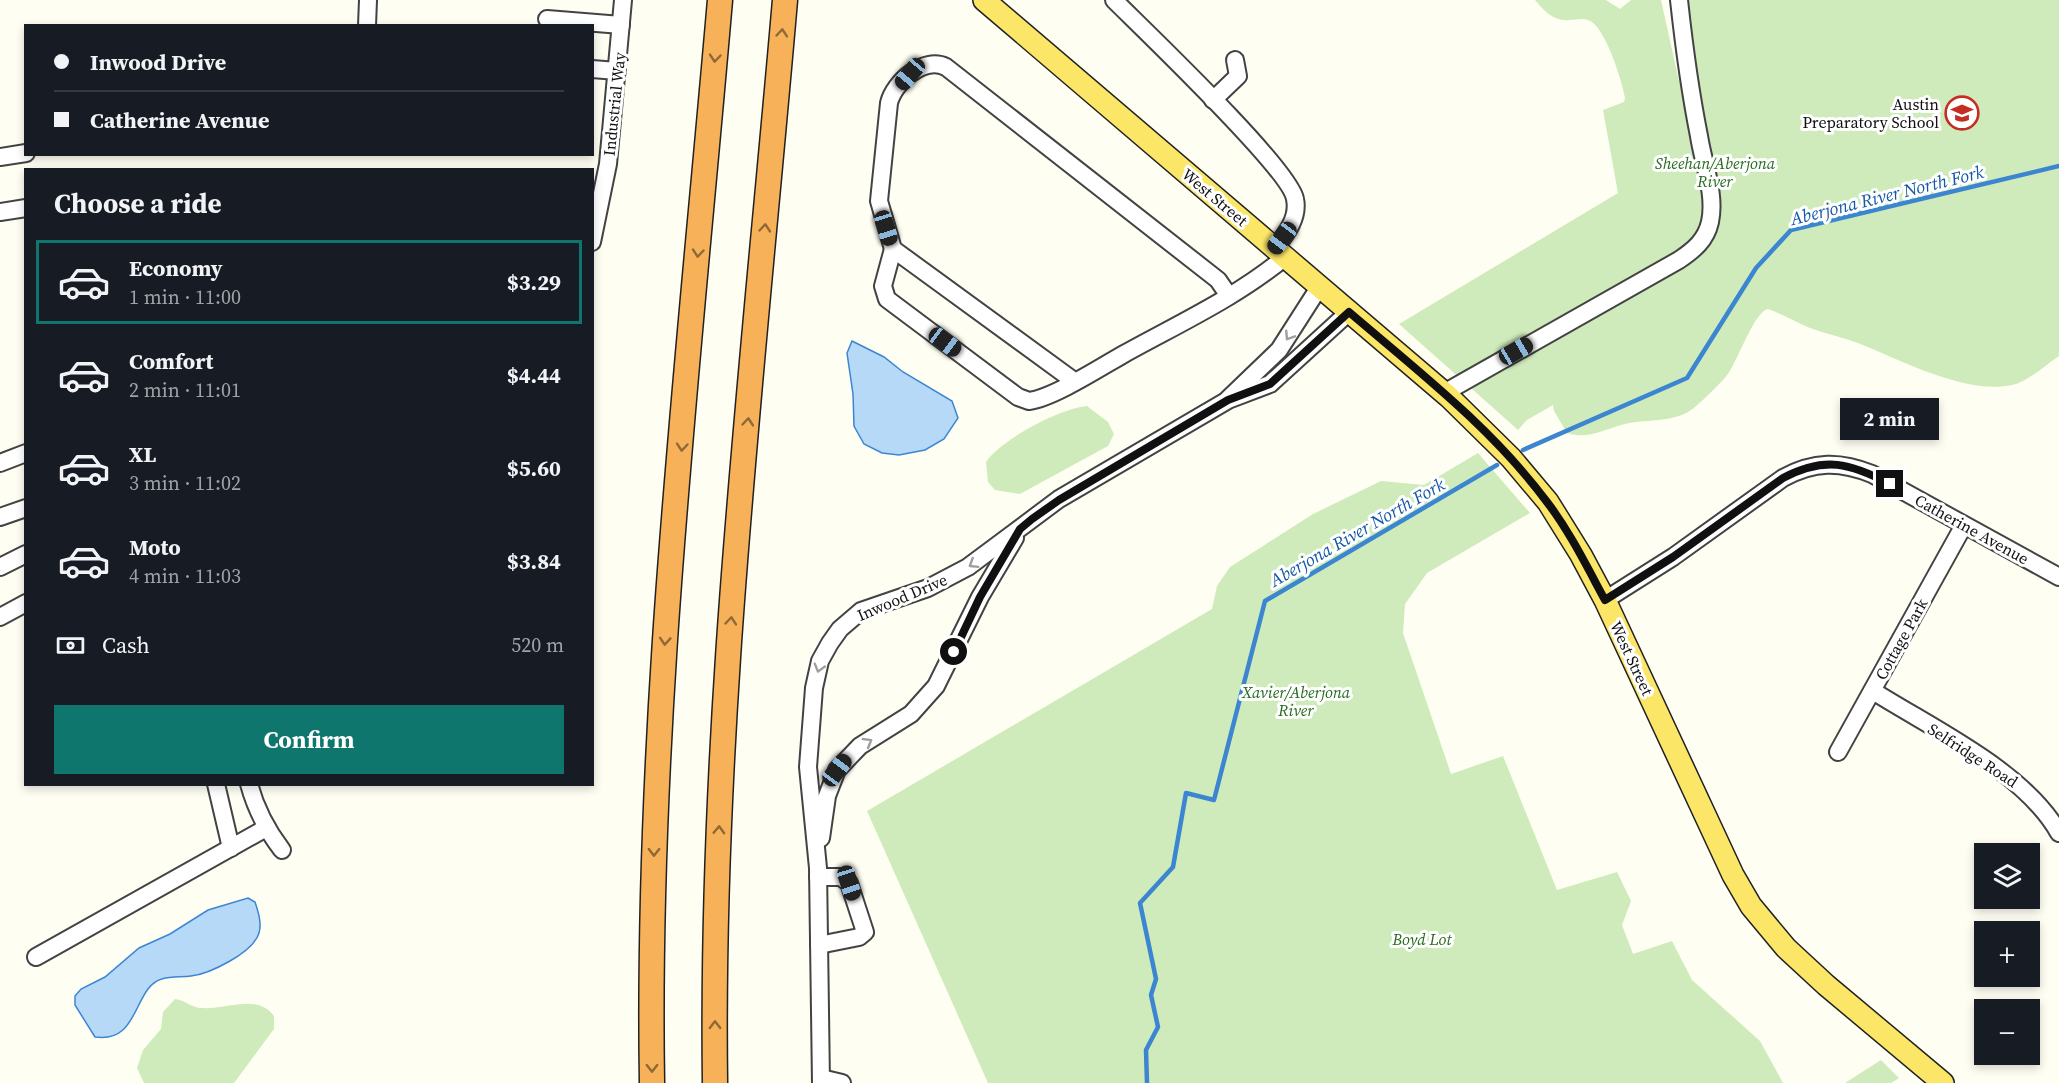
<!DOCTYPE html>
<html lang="en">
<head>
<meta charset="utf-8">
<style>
	body { margin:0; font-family:"Source Serif 4",serif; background:#242831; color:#f1f3f6; height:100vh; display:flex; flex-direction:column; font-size:22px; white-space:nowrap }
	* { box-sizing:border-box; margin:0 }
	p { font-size:20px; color:#9ea1a6 }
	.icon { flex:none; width:33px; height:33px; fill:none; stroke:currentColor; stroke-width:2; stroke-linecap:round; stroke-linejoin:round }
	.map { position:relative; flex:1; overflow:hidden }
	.details { position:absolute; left:24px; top:168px; width:570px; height:618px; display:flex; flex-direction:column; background:#171b24; border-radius:0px; box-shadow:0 3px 9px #0003 }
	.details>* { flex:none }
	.top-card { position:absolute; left:24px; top:24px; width:570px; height:132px; border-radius:0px; box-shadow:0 3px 9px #0003; display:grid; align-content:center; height:132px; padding:0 30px; background:#171b24 }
	.tools { position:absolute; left:1974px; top:843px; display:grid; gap:12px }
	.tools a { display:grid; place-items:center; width:66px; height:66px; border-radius:0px; background:#171b24; box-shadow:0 3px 9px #0003; font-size:30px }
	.end { position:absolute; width:27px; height:27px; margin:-14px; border:8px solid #101010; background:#fff; box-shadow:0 0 0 3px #fff }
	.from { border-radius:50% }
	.bubble { position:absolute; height:42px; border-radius:0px; background:#171b24; box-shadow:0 3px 9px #0003; font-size:20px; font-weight:700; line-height:42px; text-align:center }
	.car { position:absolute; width:18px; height:36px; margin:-18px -9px; border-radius:8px; box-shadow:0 0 4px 2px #0007; background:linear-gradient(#222 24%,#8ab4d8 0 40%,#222 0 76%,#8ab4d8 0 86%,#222 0) }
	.top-card b { display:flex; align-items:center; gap:21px; height:57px; font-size:22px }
	.top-card b+b { border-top:2px solid #363941 }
	.top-card i { width:15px; height:15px; background:#f1f3f6 }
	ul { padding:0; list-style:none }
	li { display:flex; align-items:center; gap:18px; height:84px; margin:0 12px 9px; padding:0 18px; border:3px solid transparent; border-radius:0px }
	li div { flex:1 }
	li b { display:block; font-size:22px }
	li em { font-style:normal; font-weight:700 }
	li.active { border-color:#0f766e }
	li>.icon { width:54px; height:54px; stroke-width:1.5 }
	h2 { padding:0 30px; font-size:27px; line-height:72px }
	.pay { display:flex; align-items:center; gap:15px; height:66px; padding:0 30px; font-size:22px }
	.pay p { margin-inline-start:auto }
	.button { display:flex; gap:12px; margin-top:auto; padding:12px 30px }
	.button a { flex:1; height:69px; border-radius:0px; background:#0f766e; color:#fff; font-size:24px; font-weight:700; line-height:69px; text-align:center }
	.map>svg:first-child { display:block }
</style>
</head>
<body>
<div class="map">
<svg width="2059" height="1083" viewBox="0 0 2059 1083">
	<rect width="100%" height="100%" fill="#fffef3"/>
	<g fill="#cfebbb">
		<path d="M1535,0H1606L1620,9L1631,0H1661L1679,81L1697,74L1686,0H2059V356C2045,365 2028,382 2012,385C1965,395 1901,360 1858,343C1842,337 1826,334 1810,328C1796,322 1782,314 1768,309C1754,312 1738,360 1728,374C1721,383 1697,407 1688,412C1668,423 1645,419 1625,424C1604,429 1589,440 1567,433L1554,411L1553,405L1527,420L1518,430L1399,324L1618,193L1603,110L1624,102L1625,98C1622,81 1605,25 1588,20C1582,18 1576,20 1570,20C1554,22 1544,11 1535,0Z"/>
		<path d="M1087,406L1108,422L1114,434L1108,446L1020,494L995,490L988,482L986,462C1000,440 1061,408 1087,406Z"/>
		<polygon points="1478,453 1530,513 1427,573 1405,604 1403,633 1451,774 1503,756 1557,890 1617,872 1631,901 1622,925 1633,954 1672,941 1692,980 1760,1041 1783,1083 988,1083 867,811 1212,609 1217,586 1230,567 1313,514 1381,481 1424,485"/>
		<path d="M175,999C185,1000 192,1008 202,1008C225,1010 258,993 274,1016V1029L234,1083H144L137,1068L143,1050L161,1029L163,1012Z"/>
		<polygon points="1881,1060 1899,1078 1891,1083 1845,1083"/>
	</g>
	<g fill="#b7d9f8" stroke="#3c86d1" stroke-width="1.5">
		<polygon points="852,341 884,357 903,372 952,401 958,418 944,439 925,450 899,455 882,453 864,444 854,426 853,394 847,353"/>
		<path d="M248,898L255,902C258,911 262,923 259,933C253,953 209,974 191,976C175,978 159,974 148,989C133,1009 131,1042 95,1037L75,1005V996L81,989L105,977L139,948L170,934L208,910Z"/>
	</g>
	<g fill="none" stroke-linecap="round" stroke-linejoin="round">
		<g stroke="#3c86d1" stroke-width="4.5">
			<polyline points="1523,450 1687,378 1756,268 1791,230 2059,166"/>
			<polyline points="1147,1083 1146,1050 1158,1027 1151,995 1156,979 1140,903 1173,867 1186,793 1214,800 1265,601 1497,465"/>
		</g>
		<g stroke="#434343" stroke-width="20">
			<g id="minor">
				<path d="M1114,0C1144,30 1290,169 1295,199C1299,218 1286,234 1275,248"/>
				<polyline points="547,19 621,25"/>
				<polyline points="367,26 368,0"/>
				<polyline points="592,69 617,71"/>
				<polyline points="1213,100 1238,76 1235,60"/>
				<polyline points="0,157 26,153"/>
				<polyline points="0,212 26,208"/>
				<polyline points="592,242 608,164 623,0"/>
				<path d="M893,249L883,286L887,299L1018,397L1029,401C1053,398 1101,367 1124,354C1178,324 1237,297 1285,257"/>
				<path d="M1074,381L893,249L879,201L889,103C894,82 924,56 946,67L1218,280L1229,296"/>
				<path d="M1444,393L1679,260C1694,250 1706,240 1710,222C1716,194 1703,163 1699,136C1690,91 1684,46 1679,0"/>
				<polyline points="1228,399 1279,350 1320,286"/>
				<polyline points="0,463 26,453"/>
				<polyline points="0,517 26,508"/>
				<polyline points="0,567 26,554"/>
				<path d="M1605,600L1673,557L1783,478C1814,461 1840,461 1872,474L2059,577"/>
				<polyline points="0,617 26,603"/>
				<path d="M1873,691C1933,729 2024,771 2059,833"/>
				<polyline points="1838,752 1964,525"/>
				<polyline points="216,784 231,848"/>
				<path d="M249,784C256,810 266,829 282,850"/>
				<polyline points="821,838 827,796 837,770 860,746 911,714 936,686 980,597 1015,538"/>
				<polyline points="818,877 841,877 849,883 865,932 859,937 819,945"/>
				<polyline points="36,957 266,828"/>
				<polyline points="821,1078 842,1083"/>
				<polyline points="821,1083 818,868 808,767 814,688 820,661 830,643 840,629 861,611 928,588 968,567 1059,499 1228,400 1270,384 1349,312"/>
			</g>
		</g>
		<g stroke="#212121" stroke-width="24">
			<polyline id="major" points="984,0 1449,397 1511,458 1548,502 1581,555 1605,600 1733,875 1751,906 1786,948 1826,985 1943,1083"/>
		</g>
		<g stroke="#212121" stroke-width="27">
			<g id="highway">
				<path d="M652,1083C646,721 689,360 720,0"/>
				<path d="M715,1083C710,721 754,360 785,0"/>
			</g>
		</g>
		<use href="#minor" stroke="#fff" stroke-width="16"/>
		<use href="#major" stroke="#fbe667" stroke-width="21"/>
		<use href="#highway" stroke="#f7b259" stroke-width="24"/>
	</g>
	<defs><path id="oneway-chevron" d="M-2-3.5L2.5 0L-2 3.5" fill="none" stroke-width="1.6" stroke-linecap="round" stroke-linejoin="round" transform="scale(1.5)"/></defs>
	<g stroke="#8f6938">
		<use href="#oneway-chevron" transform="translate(782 33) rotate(-85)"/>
		<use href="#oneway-chevron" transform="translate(715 58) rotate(95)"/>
		<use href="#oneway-chevron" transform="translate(765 228) rotate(-85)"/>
		<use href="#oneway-chevron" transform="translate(698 253) rotate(95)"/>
		<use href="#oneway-chevron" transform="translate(748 422) rotate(-85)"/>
		<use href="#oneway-chevron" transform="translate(682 447) rotate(95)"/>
		<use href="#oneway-chevron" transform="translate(731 621) rotate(-85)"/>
		<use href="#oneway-chevron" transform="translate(665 641) rotate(94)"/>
		<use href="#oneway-chevron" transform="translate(719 830) rotate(-88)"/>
		<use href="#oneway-chevron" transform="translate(654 852) rotate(91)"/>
		<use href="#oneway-chevron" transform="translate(715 1025) rotate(-90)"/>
		<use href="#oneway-chevron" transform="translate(652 1068) rotate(90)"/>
	</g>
	<g stroke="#9f9f9f">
		<use href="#oneway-chevron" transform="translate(1289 336) rotate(123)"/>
		<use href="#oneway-chevron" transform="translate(973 564) rotate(148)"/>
		<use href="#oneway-chevron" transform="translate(819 668) rotate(106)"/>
		<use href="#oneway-chevron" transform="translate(868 742) rotate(-30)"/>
	</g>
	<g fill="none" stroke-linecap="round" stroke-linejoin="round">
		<path stroke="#101010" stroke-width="8" d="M954,652L980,597L1020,529L1032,519L1059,500L1228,400L1270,384L1349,312C1418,371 1492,428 1547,502C1570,532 1587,567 1605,600L1673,557L1783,478C1825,456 1850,463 1890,484"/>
	</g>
	<defs>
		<g id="school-ring" transform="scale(1.725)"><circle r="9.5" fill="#fff" stroke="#c52d23" stroke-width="1.5"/><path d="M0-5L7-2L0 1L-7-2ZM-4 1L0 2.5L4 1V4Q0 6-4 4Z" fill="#c52d23"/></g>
	</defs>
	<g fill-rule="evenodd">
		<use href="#school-ring" x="1962" y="113"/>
	</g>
	<g text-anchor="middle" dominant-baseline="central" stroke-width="6" stroke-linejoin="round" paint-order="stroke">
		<g font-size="16" fill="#101010" stroke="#fff">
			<text transform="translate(614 104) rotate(-84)">Industrial Way</text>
			<text transform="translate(1215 197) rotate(40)">West Street</text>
			<text transform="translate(1972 529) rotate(29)">Catherine Avenue</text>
			<text transform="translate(902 597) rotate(-23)">Inwood Drive</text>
			<text transform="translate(1901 639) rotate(-61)">Cottage Park</text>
			<text transform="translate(1632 658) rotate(65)">West Street</text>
			<text transform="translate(1973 755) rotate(33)">Selfridge Road</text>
		</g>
		<g font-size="16" fill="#101010" stroke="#fff" text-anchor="end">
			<text x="1939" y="104">Austin<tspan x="1939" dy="18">Preparatory School</tspan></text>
		</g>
		<g font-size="16" font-style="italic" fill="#266b1e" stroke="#fff">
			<text x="1715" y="163">Sheehan/Aberjona<tspan x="1715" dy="18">River</tspan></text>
			<text x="1296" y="692">Xavier/Aberjona<tspan x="1296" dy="18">River</tspan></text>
			<text x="1422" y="939">Boyd Lot</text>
		</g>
		<g font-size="18" font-style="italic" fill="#1558a7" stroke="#fff">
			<text transform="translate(1887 195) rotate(-14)">Aberjona River North Fork</text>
			<text transform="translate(1357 532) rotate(-30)">Aberjona River North Fork</text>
		</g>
	</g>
</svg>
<div class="tools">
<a><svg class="icon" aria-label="layers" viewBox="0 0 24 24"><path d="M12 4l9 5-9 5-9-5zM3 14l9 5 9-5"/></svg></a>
<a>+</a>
<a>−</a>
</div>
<i class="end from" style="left:954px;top:652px"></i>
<i class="end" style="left:1890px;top:484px"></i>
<div class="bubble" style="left:1840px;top:398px;width:99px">2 min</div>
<i class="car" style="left:910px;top:74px;rotate:220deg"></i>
<i class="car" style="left:886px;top:228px;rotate:163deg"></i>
<i class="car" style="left:1282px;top:238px;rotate:217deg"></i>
<i class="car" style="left:945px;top:342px;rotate:127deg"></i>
<i class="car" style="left:1516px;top:351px;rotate:60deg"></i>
<i class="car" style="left:837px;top:770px;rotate:37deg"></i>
<i class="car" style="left:849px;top:883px;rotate:162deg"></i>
<div class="top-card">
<b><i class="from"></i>Inwood Drive</b>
<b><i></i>Catherine Avenue</b>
</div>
<section class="details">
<h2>Choose a ride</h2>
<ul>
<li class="active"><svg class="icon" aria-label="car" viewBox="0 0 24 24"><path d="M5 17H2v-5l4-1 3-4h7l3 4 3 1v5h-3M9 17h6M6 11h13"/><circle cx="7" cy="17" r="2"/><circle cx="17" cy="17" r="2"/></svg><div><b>Economy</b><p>1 min · 11:00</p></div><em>$3.29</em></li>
<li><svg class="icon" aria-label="car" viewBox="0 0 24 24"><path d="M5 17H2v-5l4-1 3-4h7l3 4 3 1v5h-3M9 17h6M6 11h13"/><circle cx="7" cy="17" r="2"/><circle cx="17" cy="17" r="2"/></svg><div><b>Comfort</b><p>2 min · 11:01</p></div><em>$4.44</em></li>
<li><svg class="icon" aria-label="car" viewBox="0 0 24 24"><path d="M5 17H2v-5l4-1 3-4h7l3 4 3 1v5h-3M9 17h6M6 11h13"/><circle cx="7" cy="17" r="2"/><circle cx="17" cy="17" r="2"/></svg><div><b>XL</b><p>3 min · 11:02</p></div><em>$5.60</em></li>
<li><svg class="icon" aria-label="car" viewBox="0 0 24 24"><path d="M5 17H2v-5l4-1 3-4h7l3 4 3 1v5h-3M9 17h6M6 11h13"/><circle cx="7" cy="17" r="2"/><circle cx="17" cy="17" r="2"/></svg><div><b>Moto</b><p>4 min · 11:03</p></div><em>$3.84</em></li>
</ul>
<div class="pay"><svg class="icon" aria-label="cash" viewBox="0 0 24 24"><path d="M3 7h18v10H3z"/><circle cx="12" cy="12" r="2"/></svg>Cash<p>520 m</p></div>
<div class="button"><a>Confirm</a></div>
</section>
</div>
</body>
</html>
